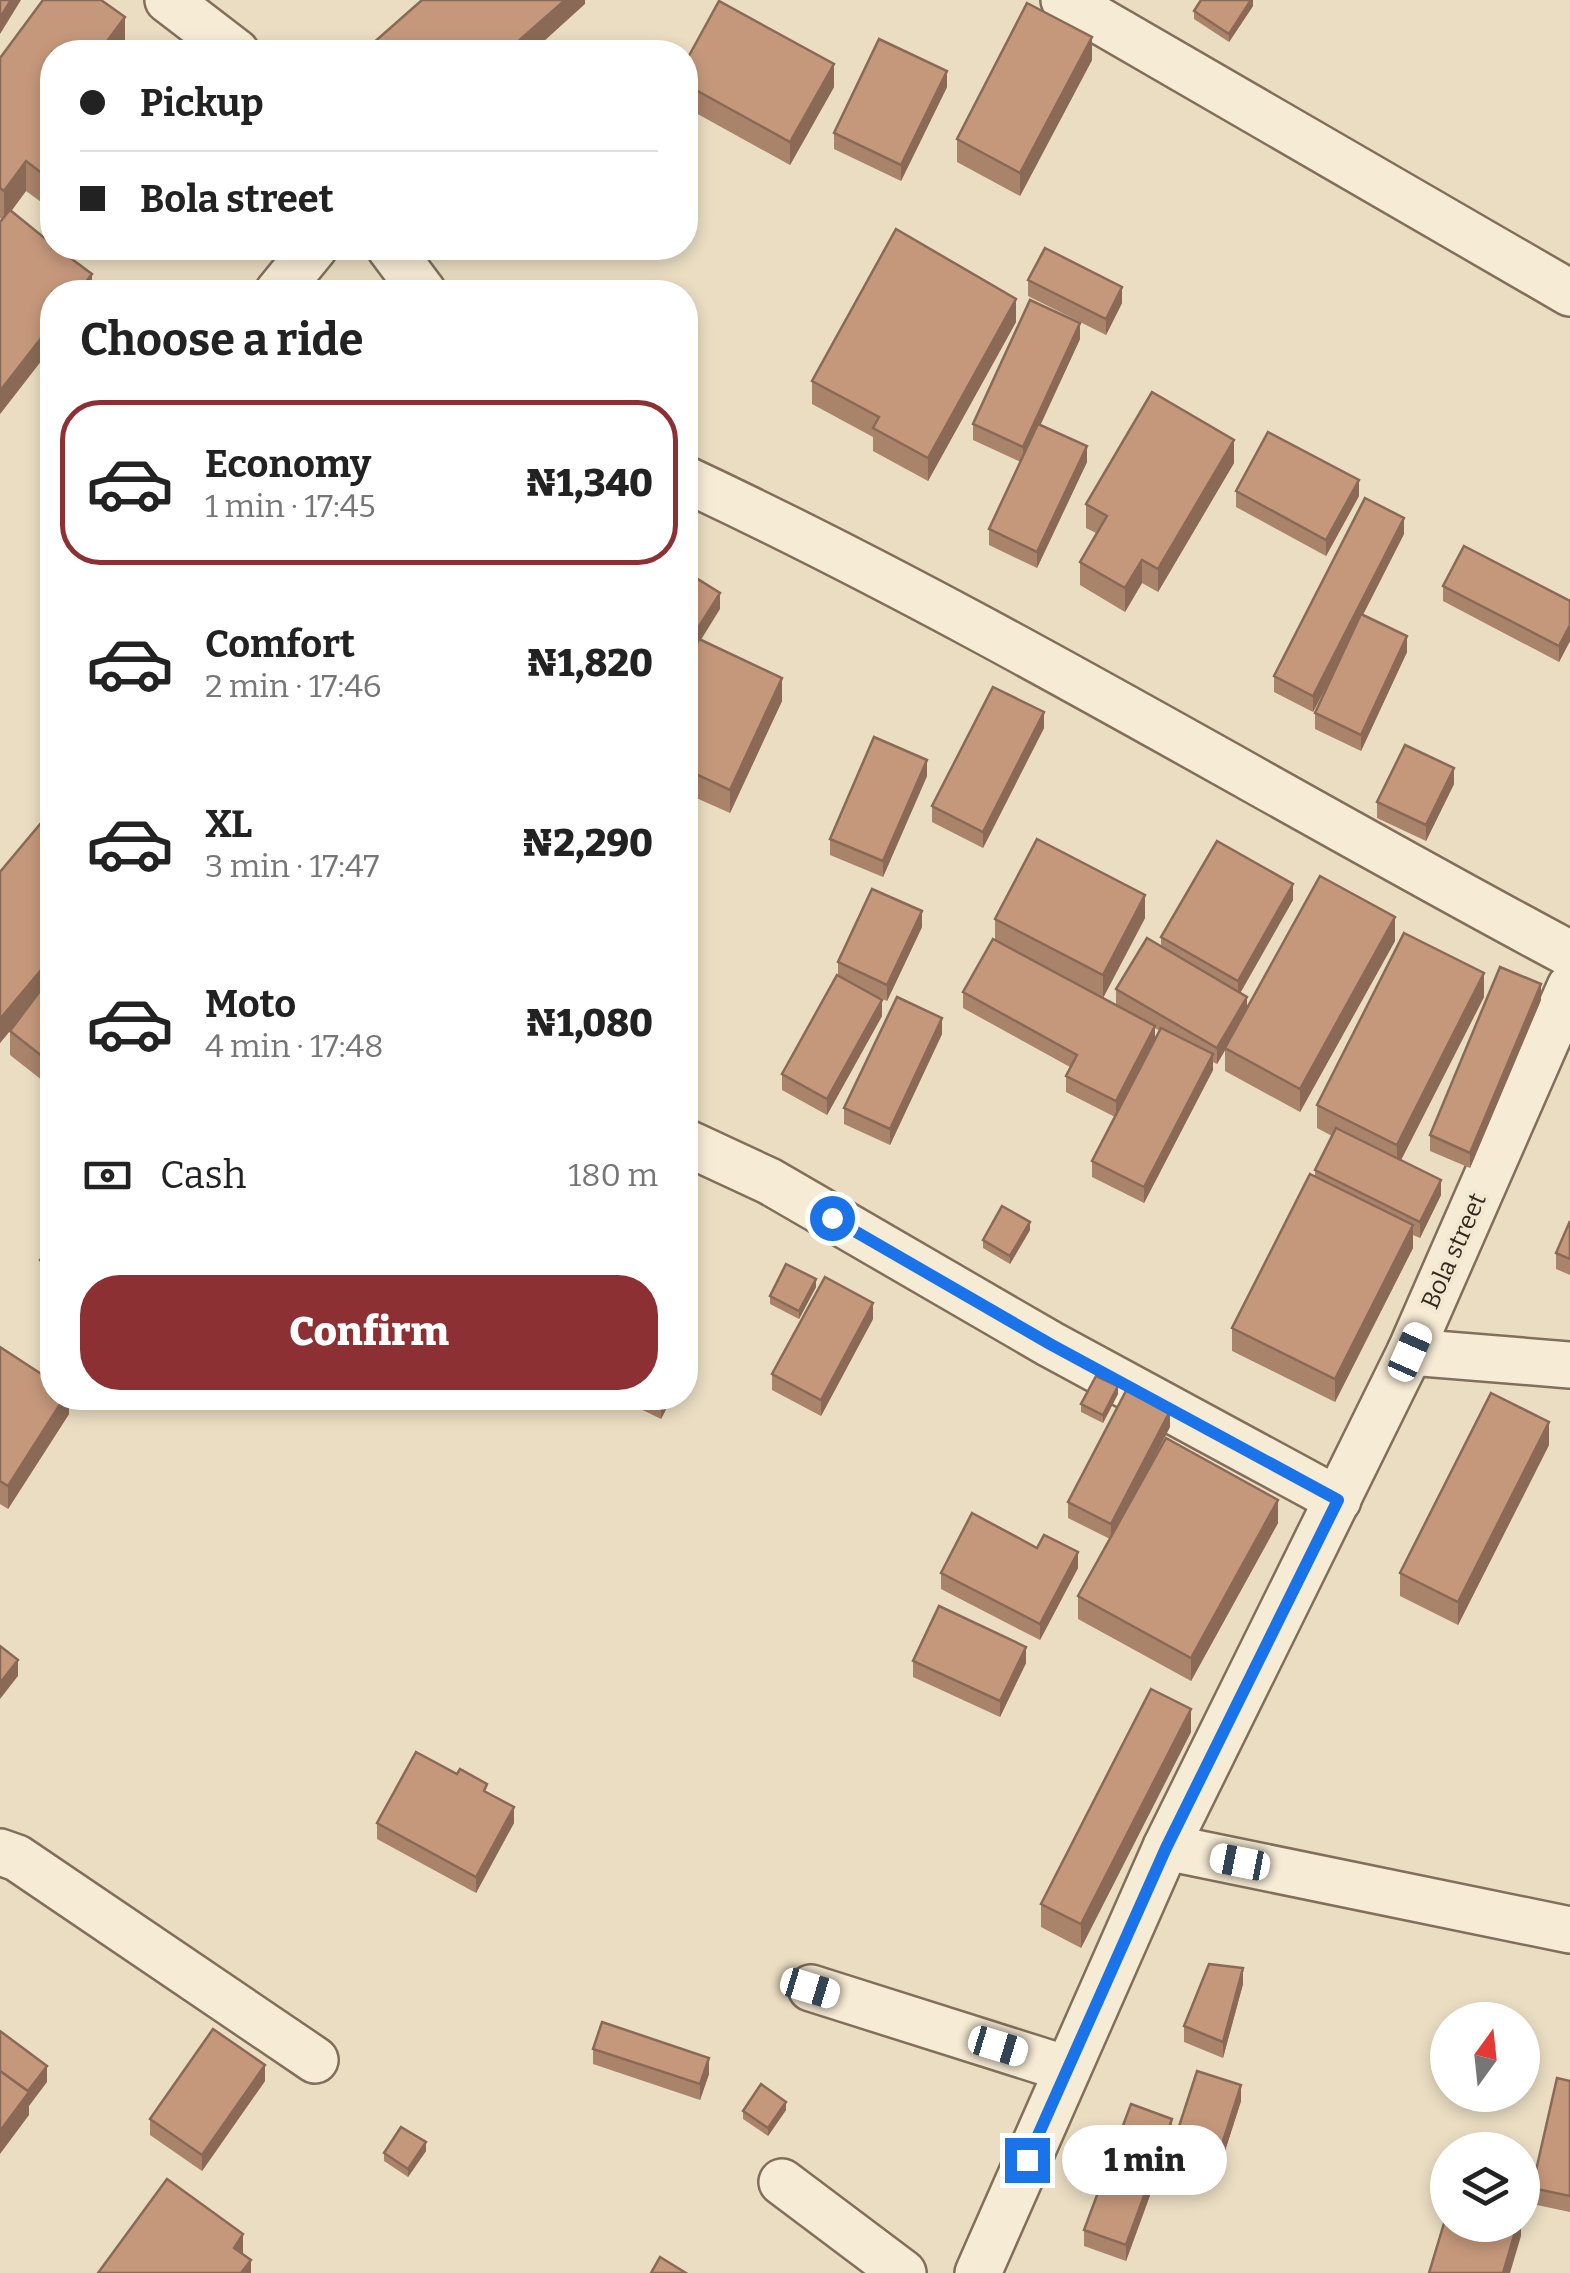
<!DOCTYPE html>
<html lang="en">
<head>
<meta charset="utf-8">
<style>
	body { margin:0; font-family:Bitter,serif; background:#f6f6f6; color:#222; height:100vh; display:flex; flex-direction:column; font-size:38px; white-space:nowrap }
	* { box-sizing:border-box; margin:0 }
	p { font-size:32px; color:#767676 }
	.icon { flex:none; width:55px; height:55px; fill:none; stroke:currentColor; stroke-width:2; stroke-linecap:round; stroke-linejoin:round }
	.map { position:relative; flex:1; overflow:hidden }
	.side { position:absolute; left:40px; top:280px; width:658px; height:1130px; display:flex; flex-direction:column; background:#fff; border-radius:40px; box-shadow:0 5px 15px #0003 }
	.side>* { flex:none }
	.top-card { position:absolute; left:40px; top:40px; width:658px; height:220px; border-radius:40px; box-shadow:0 5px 15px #0003; display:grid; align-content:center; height:220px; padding:0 40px; background:#fff }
	.needle { width:65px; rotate:15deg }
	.controls { position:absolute; left:1430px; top:2002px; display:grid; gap:20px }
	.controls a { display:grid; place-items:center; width:110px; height:110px; border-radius:50%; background:#fff; box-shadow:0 5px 15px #0003; font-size:50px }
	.end { position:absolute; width:45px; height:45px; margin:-22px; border:12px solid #1a73e8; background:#fff; box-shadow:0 0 0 5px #fff }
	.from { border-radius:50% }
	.bubble { position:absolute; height:70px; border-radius:35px; background:#fff; box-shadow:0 5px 15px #0003; font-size:32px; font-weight:800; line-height:70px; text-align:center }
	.car { position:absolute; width:30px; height:60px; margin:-30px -15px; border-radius:12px; box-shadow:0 0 8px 2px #0007; background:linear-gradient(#fff 24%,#345 0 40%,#fff 0 76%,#345 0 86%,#fff 0) }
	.top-card b { display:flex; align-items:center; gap:35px; height:95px; font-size:38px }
	.top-card b+b { border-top:2px solid #e0e0e0 }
	.top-card i { width:25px; height:25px; background:#222 }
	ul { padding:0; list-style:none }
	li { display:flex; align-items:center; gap:30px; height:165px; margin:0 20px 15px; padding:0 20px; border:5px solid transparent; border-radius:40px }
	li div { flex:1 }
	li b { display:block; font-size:38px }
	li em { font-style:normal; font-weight:800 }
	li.current { border-color:#8c3033 }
	li>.icon { width:90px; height:90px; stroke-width:1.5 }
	h2 { padding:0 40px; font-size:45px; line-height:120px }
	.pay { display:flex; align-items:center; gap:25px; height:110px; padding:0 40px; font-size:38px }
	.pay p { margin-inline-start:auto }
	.cta { display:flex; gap:20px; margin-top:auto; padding:20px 40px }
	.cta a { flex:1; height:115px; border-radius:40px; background:#8c3033; color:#fff; font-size:40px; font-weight:800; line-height:115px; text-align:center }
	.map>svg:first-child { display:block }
</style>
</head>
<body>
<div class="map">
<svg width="1570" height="2273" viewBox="0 0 1570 2273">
	<rect width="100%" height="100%" fill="#eaddc2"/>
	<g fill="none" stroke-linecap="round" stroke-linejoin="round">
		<g stroke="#826f5b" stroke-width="50">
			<g id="minor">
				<polyline points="168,0 236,52"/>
				<polyline points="1064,0 1570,293"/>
				<polyline points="390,248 423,292"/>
				<polyline points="278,292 314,248"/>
				<path d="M685,479C988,621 1275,797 1570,954"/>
				<polyline points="685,1142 769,1181 1050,1344 1338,1500"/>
				<polyline points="1410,1352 1570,1365"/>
				<polyline points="1166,1847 1570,1930"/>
				<polyline points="0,1852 17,1858 315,2060"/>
				<polyline points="811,1988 1067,2069"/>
				<polyline points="782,2182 903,2273"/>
				<polyline points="978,2273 1166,1847 1410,1352 1570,987"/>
			</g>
		</g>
		<use href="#minor" stroke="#f6ebd4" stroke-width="45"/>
	</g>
	<g fill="#a9836a" fill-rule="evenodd">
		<polygon points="43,0 101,0 125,17 125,47 121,52 52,52 52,210 26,191 11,211 52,244 52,248 57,248 92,274 92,292 52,292 52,347 0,414 0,222 2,219 0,218 0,58"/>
		<polygon points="1253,0 1253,6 1229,42 1194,19 1194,11"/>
		<polygon points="1092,60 1020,196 957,162 957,139"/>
		<polygon points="685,63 834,87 790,165 685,107"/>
		<polygon points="947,87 901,181 834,149 834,133"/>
		<polygon points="1028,280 1122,303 1106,335 1028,296"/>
		<polygon points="1016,322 928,481 873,451 873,437 812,404 812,381"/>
		<polygon points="1080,339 1040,425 1087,462 1037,568 989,545 989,529 1021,462 973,440 973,424"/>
		<polygon points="1234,463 1158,592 1142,583 1125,612 1080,585 1080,562 1096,533 1086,528 1086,504"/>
		<polygon points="1236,491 1359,496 1326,556 1236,507"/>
		<polygon points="1404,534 1363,615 1407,652 1361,751 1315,729 1315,713 1341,659 1313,712 1274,692 1274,676"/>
		<polygon points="1443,586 1570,601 1570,641 1559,662 1443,601"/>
		<polygon points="720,609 701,640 782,701 730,813 694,797 694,817 685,833 685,669 692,655 685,665"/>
		<polygon points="1044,728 983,848 932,822 932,806"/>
		<polygon points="927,776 883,877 830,855 830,839"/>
		<polygon points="1454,784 1426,841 1377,818 1377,802"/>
		<polygon points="52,832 52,1088 10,1055 10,1031 13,1027 0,1043 0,872"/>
		<path d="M1293,900L1240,993L1247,1008L1395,941L1300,1112L1225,1071V1050L1217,1064L1213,1062V1070L1144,1203L1092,1177V1161L1115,1117L1066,1092V1076L1070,1067L963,1008V992L995,940V919L1145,918L1103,998L1116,1005V989L1161,947V937ZM1155,1028L1160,1031L1155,1041Z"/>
		<polygon points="922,927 887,1001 869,993 882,1016 827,1115 782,1090 782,1074 838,975 838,962"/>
		<polygon points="1484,997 1401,1160 1441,1195 1420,1238 1413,1235 1413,1248 1335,1402 1232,1351 1232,1328 1315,1176 1315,1170 1332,1136 1317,1128 1317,1105"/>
		<polygon points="1541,1000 1470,1168 1430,1151 1430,1135"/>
		<polygon points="942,1034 890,1145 844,1124 844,1108"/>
		<polygon points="1570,1221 1570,1275 1556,1269 1556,1253"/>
		<polygon points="1030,1230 1010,1264 983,1248 983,1240"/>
		<polygon points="52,1244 52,1286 40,1276 40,1260"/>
		<polygon points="816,1287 799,1319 770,1304 770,1296"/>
		<polygon points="873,1319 821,1416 772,1390 772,1374"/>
		<polygon points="0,1347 69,1398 69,1414 8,1509 0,1504"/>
		<polygon points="1118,1394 1103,1423 1081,1412 1081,1404"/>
		<polygon points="618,1398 672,1398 661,1419"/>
		<polygon points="1170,1427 1131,1502 1278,1523 1191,1681 1078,1619 1078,1596 1110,1539 1068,1518 1068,1502"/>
		<polygon points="1549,1445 1458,1625 1400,1596 1400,1573"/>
		<polygon points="1037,1548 1078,1568 1040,1640 941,1589 941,1573"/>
		<polygon points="913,1661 1026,1663 1000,1717 913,1677"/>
		<polygon points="1191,1732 1081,1948 1041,1927 1041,1904"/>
		<polygon points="487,1793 514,1823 476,1893 377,1839 377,1823"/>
		<polygon points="1243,1984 1223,2058 1184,2042 1184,2026"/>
		<polygon points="593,2049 709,2074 700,2100 593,2064"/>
		<polygon points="265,2081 202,2171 150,2135 150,2119"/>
		<polygon points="1570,2081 1570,2212 1532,2204 1532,2188"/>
		<polygon points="1241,2101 1216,2179 1172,2164 1172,2148"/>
		<polygon points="786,2110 768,2136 743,2119 743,2111"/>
		<polygon points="1172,2135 1126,2261 1084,2246 1084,2230"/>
		<polygon points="426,2151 408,2177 384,2161 384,2153"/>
	</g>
	<g fill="#8a6a56">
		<polygon points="11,0 21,0 0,34 0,18"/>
		<polygon points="565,0 585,0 585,4 532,52 506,52"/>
		<polygon points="1251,0 1253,0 1253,6 1229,42 1229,34"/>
		<polygon points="125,17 125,47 121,52 99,52"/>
		<polygon points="1092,37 1092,60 1020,196 1020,173"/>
		<polygon points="834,64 834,87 790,165 790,142"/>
		<polygon points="947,71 947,87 901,181 901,165"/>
		<polygon points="26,161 26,191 4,221 4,191"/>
		<polygon points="92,274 92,292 78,292"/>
		<polygon points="1122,287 1122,303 1106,335 1106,319"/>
		<polygon points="1016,299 1016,322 928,481 928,458"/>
		<polygon points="1080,323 1080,339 1023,463 1023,447"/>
		<polygon points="52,324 52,347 0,414 0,391"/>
		<polygon points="1234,440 1234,463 1158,592 1158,569"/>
		<polygon points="1087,446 1087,462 1037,568 1037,552"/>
		<polygon points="1359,480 1359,496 1326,556 1326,540"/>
		<polygon points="1404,518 1404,534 1313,712 1313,696"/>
		<polygon points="1142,560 1142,583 1125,612 1125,588"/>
		<polygon points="720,593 720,609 685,665 685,649"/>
		<polygon points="1570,625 1570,641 1559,662 1559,646"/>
		<polygon points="1407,636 1407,652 1361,751 1361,735"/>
		<polygon points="782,678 782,701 730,813 730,790"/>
		<polygon points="1044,712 1044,728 983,848 983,832"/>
		<polygon points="927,760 927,776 883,877 883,861"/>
		<polygon points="1454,768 1454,784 1426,841 1426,825"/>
		<polygon points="694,794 694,817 685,833 685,810"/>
		<polygon points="1293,884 1293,900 1238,997 1238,981"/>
		<polygon points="1145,895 1145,918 1103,998 1103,975"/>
		<polygon points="922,911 922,927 887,1001 887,985"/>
		<polygon points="1395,917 1395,941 1300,1112 1300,1089"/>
		<polygon points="52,957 52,980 0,1043 0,1019"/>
		<polygon points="1484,973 1484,997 1397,1168 1397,1145"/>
		<polygon points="1541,984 1541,1000 1470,1168 1470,1153"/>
		<polygon points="1247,997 1247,1013 1217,1064 1217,1048"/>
		<polygon points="882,1000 882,1016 827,1115 827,1099"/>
		<polygon points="942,1018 942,1034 890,1145 890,1129"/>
		<polygon points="1155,1026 1155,1042 1116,1117 1116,1101"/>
		<polygon points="1213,1054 1213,1070 1144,1203 1144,1187"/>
		<polygon points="1441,1180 1441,1195 1420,1238 1420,1222"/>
		<polygon points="1030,1222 1030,1230 1010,1264 1010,1256"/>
		<polygon points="1413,1225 1413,1248 1335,1402 1335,1379"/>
		<polygon points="816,1279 816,1287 799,1319 799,1311"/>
		<polygon points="873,1303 873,1319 821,1416 821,1400"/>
		<polygon points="688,1351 688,1367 685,1373 685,1357"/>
		<polygon points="1118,1386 1118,1394 1103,1423 1103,1415"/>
		<polygon points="64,1398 69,1398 69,1414 8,1509 8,1486"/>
		<polygon points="664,1398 672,1398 661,1419 661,1403"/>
		<polygon points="1170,1411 1170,1427 1111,1540 1111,1524"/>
		<polygon points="1549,1422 1549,1445 1458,1625 1458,1602"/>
		<polygon points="1278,1500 1278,1523 1191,1681 1191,1658"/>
		<polygon points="1078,1552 1078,1568 1040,1640 1040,1624"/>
		<polygon points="1026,1647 1026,1663 1000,1717 1000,1701"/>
		<polygon points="18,1660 18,1676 0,1699 0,1683"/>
		<polygon points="1191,1709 1191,1732 1081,1948 1081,1924"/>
		<polygon points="514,1807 514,1823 476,1893 476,1877"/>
		<polygon points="1243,1968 1243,1984 1223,2058 1223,2042"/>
		<polygon points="709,2058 709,2074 700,2100 700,2084"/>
		<polygon points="265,2065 265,2081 202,2171 202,2155"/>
		<polygon points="47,2066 47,2082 29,2106 29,2115 0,2154 0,2131"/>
		<polygon points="1241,2085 1241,2101 1216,2179 1216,2163"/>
		<polygon points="786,2102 786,2110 768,2136 768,2128"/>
		<polygon points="1172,2119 1172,2135 1126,2261 1126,2245"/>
		<polygon points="426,2142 426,2151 408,2177 408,2169"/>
		<polygon points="1517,2225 1521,2225 1521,2236 1510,2273 1503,2273"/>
		<polygon points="243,2234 243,2257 234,2248"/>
		<polygon points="251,2260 251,2273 241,2273"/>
	</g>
	<g fill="#c5987b" stroke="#8a6a56" stroke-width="2.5">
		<polygon points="0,0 11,0 0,18"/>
		<polygon points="43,0 101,0 125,17 99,52 52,52 52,181 26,161 4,191 0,188 0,58"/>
		<polygon points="422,0 565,0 506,52 363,52"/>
		<polygon points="1201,0 1251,0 1229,34 1194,11"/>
		<polygon points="719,1 834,64 790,142 685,84 685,63"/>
		<polygon points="1027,3 1092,37 1020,173 957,139"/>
		<polygon points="879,39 947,71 901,165 834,133"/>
		<polygon points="10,210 52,244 52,248 57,248 92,274 78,292 52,292 52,324 0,391 0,222"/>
		<polygon points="896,229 1016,299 928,458 873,428 879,417 812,381"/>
		<polygon points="1045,248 1122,287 1106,319 1028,280"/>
		<polygon points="167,285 178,292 162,292"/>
		<polygon points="1030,300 1080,323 1023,447 973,424"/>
		<polygon points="1152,392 1234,440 1158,569 1142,560 1125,588 1080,562 1107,516 1086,504"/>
		<polygon points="1038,424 1087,446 1037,552 989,529"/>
		<polygon points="1268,432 1359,480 1326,540 1236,491"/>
		<polygon points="1365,498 1404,518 1313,696 1274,676"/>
		<polygon points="1464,546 1570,601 1570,625 1559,646 1443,586"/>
		<polygon points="685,571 720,593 685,649"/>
		<polygon points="1361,614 1407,636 1361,735 1315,713"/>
		<polygon points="699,639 782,678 730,790 685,769 685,669"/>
		<polygon points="993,687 1044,712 983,832 932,806"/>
		<polygon points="874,737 927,760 883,861 830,839"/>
		<polygon points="1405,745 1454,768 1426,825 1377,802"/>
		<polygon points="685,789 694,794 685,810"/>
		<polygon points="41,823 52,832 52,957 0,1019 0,872"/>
		<polygon points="1037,839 1145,895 1103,975 995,919"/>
		<polygon points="1217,841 1293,884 1238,981 1161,937"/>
		<polygon points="1320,876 1395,917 1300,1089 1225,1048"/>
		<polygon points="872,889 922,911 887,985 838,962"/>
		<polygon points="1404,933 1484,973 1397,1145 1317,1105"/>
		<polygon points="1147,938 1247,997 1217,1048 1116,989"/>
		<polygon points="993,939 1155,1026 1116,1101 1066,1076 1077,1055 963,992"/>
		<polygon points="1500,967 1541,984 1470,1153 1430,1135"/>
		<polygon points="52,975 52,1064 10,1031"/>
		<polygon points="837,975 882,1000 827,1099 782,1074"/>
		<polygon points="897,997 942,1018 890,1129 844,1108"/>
		<polygon points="1161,1028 1213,1054 1144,1187 1092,1161"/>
		<polygon points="1336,1128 1441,1180 1420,1222 1315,1170"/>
		<polygon points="1310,1174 1413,1225 1335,1379 1232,1328"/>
		<polygon points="1002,1206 1030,1222 1010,1256 983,1240"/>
		<polygon points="1570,1221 1570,1259 1556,1253"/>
		<polygon points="52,1244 52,1270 40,1260"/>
		<polygon points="786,1264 816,1279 799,1311 770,1296"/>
		<polygon points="825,1277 873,1303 821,1400 772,1374"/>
		<polygon points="0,1347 52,1381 52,1398 64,1398 8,1486 0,1481"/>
		<polygon points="1096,1376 1118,1386 1103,1415 1081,1404"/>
		<polygon points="1127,1389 1170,1411 1111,1524 1068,1502"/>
		<polygon points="1491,1393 1549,1422 1458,1602 1400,1573"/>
		<polygon points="650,1398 664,1398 661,1403"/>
		<polygon points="1166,1438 1278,1500 1191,1658 1078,1596"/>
		<polygon points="972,1513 1037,1548 1044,1535 1078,1552 1040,1624 941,1573"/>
		<polygon points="939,1606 1026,1647 1000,1701 913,1661"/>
		<polygon points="0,1646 18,1660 0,1683"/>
		<polygon points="1151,1689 1191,1709 1081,1924 1041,1904"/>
		<polygon points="416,1752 457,1774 460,1769 487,1784 484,1791 514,1807 476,1877 377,1823"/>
		<polygon points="1209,1964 1243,1968 1223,2042 1184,2026"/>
		<polygon points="602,2022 709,2058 700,2084 593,2049"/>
		<polygon points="213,2029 265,2065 202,2155 150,2119"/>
		<polygon points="0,2031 47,2066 28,2091 0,2071"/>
		<polygon points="0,2071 29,2092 0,2131"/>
		<polygon points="1197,2071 1241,2085 1216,2163 1172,2148"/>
		<polygon points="1557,2078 1570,2081 1570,2196 1532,2188"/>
		<polygon points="761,2084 786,2102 768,2128 743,2111"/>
		<polygon points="1131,2104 1172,2119 1126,2245 1084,2230"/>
		<polygon points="401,2127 426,2142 408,2169 384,2153"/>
		<polygon points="167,2179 243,2234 234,2248 251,2260 241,2273 98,2273"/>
		<polygon points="1448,2210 1448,2225 1517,2225 1503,2273 1429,2273"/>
		<polygon points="660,2257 686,2273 651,2273"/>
	</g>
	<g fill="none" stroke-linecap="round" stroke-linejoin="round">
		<polyline stroke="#1a73e8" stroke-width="12" points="832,1218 1050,1344 1338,1500 1166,1848 1027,2160"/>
	</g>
	<g text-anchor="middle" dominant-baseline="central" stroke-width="8" stroke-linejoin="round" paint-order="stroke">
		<g font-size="25" fill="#33281e" stroke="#f2e8d1">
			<text transform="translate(1454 1251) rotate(-66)">Bola street</text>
		</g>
	</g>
</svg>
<div class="controls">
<a><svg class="needle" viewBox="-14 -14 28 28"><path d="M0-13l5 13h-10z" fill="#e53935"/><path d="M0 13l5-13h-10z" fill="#767676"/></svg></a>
<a><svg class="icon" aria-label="layers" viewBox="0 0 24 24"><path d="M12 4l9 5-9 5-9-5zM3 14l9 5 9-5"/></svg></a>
</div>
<i class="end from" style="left:832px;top:1218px"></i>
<i class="end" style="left:1027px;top:2160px"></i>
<div class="bubble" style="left:1062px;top:2125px;width:165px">1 min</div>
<i class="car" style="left:1410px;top:1352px;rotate:24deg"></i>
<i class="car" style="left:1240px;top:1862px;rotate:281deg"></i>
<i class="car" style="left:810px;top:1988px;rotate:107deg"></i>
<i class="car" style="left:998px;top:2046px;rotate:107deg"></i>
<div class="top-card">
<b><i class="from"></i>Pickup</b>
<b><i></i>Bola street</b>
</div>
<section class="side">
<h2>Choose a ride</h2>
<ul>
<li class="current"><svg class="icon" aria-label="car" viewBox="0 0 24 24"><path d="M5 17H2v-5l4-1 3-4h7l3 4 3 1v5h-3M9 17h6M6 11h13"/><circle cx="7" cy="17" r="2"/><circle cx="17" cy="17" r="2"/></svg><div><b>Economy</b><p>1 min · 17:45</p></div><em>₦1,340</em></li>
<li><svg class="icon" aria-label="car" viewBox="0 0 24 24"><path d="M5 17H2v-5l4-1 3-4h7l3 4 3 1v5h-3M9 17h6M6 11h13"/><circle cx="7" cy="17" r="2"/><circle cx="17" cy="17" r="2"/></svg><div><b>Comfort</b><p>2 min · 17:46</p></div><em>₦1,820</em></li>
<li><svg class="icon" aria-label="car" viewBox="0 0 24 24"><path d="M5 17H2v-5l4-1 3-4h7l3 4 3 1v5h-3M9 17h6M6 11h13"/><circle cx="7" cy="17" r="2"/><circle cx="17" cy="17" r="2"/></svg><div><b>XL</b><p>3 min · 17:47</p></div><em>₦2,290</em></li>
<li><svg class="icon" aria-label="car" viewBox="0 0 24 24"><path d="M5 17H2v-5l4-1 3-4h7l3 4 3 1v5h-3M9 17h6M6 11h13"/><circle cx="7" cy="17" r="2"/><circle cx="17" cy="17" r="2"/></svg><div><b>Moto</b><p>4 min · 17:48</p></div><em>₦1,080</em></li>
</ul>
<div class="pay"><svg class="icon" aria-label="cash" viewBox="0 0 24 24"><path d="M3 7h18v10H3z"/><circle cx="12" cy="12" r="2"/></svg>Cash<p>180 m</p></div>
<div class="cta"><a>Confirm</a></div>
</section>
</div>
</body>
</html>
